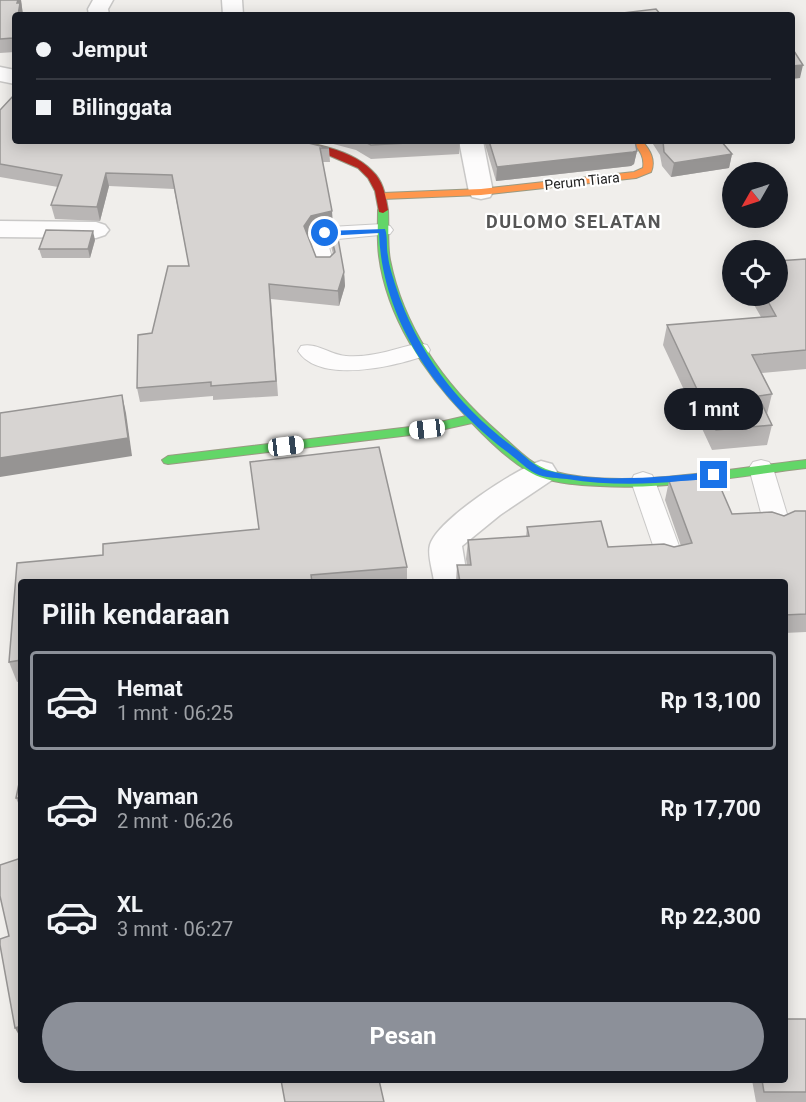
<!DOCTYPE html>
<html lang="id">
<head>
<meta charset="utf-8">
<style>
	body { margin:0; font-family:Roboto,sans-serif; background:#242831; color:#f1f3f6; height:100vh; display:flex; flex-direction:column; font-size:22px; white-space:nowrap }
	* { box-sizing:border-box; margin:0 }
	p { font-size:20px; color:#9ea1a6 }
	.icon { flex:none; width:33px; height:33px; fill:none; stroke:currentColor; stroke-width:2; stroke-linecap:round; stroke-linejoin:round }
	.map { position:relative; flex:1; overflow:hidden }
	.side { position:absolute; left:18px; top:579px; width:770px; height:504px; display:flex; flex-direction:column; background:#171b24; border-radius:6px; box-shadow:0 3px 15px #0003 }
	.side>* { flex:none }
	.hud { position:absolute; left:12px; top:12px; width:783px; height:132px; border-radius:6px; box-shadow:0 3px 15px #0003; display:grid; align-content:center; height:132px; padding:0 24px; background:#171b24 }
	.needle { width:39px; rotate:231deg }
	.controls { position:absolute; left:722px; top:162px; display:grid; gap:12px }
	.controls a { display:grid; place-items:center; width:66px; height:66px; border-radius:50%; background:#171b24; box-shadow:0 3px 15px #0003; font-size:30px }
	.end { position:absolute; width:27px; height:27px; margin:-14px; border:8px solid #1a73e8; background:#fff; box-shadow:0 0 0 3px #fff }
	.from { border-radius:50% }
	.bubble { position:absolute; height:42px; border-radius:21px; background:#171b24; box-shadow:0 3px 15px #0003; font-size:20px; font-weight:700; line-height:42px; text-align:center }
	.car { position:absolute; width:18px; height:36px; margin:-18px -9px; border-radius:8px; box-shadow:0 0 4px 2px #0007; background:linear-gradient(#fff 24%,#345 0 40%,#fff 0 76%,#345 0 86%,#fff 0) }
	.hud b { display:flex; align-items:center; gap:21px; height:57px; font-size:22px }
	.hud b+b { border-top:2px solid #363941 }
	.hud i { width:15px; height:15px; background:#f1f3f6 }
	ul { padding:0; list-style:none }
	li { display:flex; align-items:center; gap:18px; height:99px; margin:0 12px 9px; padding:0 12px; border:3px solid transparent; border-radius:6px }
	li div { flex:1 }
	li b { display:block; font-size:22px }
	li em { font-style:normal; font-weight:700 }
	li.active { border-color:#8c9099 }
	li>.icon { width:54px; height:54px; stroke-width:1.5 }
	h2 { padding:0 24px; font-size:27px; line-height:72px }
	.primary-button { display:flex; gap:12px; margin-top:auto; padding:12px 24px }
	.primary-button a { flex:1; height:69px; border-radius:36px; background:#8c9099; color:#fff; font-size:24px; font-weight:700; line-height:69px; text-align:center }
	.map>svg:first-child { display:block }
</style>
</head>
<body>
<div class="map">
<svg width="806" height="1102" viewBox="0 0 806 1102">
	<rect width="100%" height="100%" fill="#f0eeeb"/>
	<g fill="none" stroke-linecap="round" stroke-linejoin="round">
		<g stroke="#c9c8c7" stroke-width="2">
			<g id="lane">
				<polygon points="383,224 390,226 393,230 390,234 327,240 334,265 331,269 317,269 307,239 312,232 330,227"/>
				<path d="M419,343L427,345L430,350L427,355C396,366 320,385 298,351L301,346C317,342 330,355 346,356C371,358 395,349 419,343Z"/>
				<polygon points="761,460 769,462 773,468 790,524 786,530 777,533 768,530 764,524 749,468 753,462"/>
				<polygon points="643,472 652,475 655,481 682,554 678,561 669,564 660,561 656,554 631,481 634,475"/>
			</g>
		</g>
		<g stroke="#c9c8c7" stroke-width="3">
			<g id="street">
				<polygon points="93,0 113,0 108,9 109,15 89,15 88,9"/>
				<polygon points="222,0 242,0 243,15 223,15"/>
				<polygon points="0,67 15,70 15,84 0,81"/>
				<polygon points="459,141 483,141 493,192 490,197 481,199 472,197 469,192"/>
				<polygon points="0,221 96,222 105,225 109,230 105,235 96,238 0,237"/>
				<path d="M541,461L552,464L557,472L552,480L500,515L462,546L468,582H434C433,571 427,555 430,545C437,520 517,468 541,461Z"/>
			</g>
		</g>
		<g stroke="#999a82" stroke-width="2">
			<path id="fast" d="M383,207L388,210C389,227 387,244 390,260C404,330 447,388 500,434C515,447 532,466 552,471C623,491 732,468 806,460V468C738,476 669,490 600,486C580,485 559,484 540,477C517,468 489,441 472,423L427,433L168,464L164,463L162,460L168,456L427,425L466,416C424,373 387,317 379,256C377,241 378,225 378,210Z"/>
		</g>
		<g stroke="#999a82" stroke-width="2">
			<path id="slow" d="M632,141H642C650,150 656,160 651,172L636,178L481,195L383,199L378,196L383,193L481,189L634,172L643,168C645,156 639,150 632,141Z"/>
		</g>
		<g stroke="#999a82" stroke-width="2">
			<path id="jam" d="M276,141C308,141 354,148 376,175C384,185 386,198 388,210L383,213L379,212L375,191L368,178L358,168L328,155Z"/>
		</g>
		<use href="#lane" fill="#fdfcfc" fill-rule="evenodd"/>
		<use href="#street" fill="#fdfcfc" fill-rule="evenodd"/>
		<use href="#fast" fill="#63d668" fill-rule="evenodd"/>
		<use href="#slow" fill="#ff974d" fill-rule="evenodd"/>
		<use href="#jam" fill="#b3261e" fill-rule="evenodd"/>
	</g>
	<g fill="#b9b6b5">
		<polygon points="0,0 21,0 23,15 15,15 15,52 0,53"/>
		<polygon points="0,110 329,148 330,162 323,162 333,225 311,230 308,235 316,257 330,257 333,254 330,242 329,228 344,272 345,286 339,306 271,299 278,396 213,400 213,396 140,402 137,388 152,333 189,266 174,189 109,186 100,221 55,219 51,205 58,187 0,177"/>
		<polygon points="314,141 460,141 459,154 371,159 356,150 322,141"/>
		<polygon points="484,141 635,141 637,151 634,164 631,166 496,181"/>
		<polygon points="651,141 721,141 732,154 729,168 671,177 662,166 660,155"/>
		<polygon points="95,240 90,258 42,258 39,249"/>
		<polygon points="806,259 806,369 761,373 772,394 767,414 772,425 767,445 712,450 663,345 667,325 761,317 749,296 777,296"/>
		<polygon points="669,481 732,514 784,516 806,511 806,632 784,633 784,582 456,582 457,565 467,565 466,559 468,540 526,537 527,527 608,547 674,547 681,546 665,500"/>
		<polygon points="17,563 407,567 407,582 21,582 21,681 17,682 9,662"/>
		<polygon points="21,774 21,810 16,798"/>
		<polygon points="806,1019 806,1102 756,1102 752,1080 784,1080"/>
	</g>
	<g fill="#969493">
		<polygon points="18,0 21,0 23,15 18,15"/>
		<polygon points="15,29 15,47 13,38"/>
		<polygon points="803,65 800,78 792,79 792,66"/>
		<polygon points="637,151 634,164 631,166 496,181 497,167"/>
		<polygon points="732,154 729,168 671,177 674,163"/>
		<polygon points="106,173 109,186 100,221 97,207"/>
		<polygon points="332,211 333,225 311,230 305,240 304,226 311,216"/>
		<polygon points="93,231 95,240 90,258 88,249"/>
		<polygon points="344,272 345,286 339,306 338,291"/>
		<polygon points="122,395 126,413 132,456 0,477 0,458"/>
		<polygon points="21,1026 21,1039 15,1028"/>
	</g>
	<g fill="#d7d4d2" stroke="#969493" stroke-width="1.5">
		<polygon points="0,0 18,0 17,3 20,3 18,15 15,15 15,29 13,38 0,39"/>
		<polygon points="656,9 661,15 606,15"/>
		<polygon points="792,48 803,65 792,66"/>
		<polygon points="15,94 15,141 300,141 329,148 320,148 332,211 311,216 304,226 316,257 330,257 335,252 329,228 336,227 344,272 338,291 269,284 276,381 211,386 211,382 137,388 138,335 152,333 168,266 189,266 172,175 106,173 97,207 51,205 62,175 0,164 0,110"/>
		<polygon points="363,141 444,141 371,145"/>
		<polygon points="489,141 635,141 637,151 633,152 497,167"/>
		<polygon points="663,141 721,141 732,154 674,163 664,152"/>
		<polygon points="46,230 93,231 88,249 39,249"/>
		<polygon points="806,259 806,350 752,355 772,394 758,396 772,425 716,430 667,325 776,316 765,296 777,296 777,261"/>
		<polygon points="122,395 128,438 0,458 0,413"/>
		<polygon points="379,447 407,567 311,575 312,582 21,582 21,660 9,662 17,563 103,555 103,544 259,529 250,462"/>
		<polygon points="716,477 732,514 772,512 784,516 795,511 806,511 806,614 784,615 784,582 460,582 457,565 471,565 468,540 529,536 527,527 601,521 608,547 664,544 674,547 692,543 669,481"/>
		<polygon points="21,774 21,798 16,798"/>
		<polygon points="21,858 21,1026 15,1028 0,945 0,939 9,936 0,896 0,865"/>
		<polygon points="784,1019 806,1019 806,1092 764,1092 762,1080 784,1080"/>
		<polygon points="281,1080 379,1080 384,1102 285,1102"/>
	</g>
	<path fill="#1a73e8" d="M385,229C388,237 386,247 388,256C389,266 393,277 396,287C418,354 459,407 516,449C524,455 535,467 545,470C600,484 658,477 714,472L718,475L717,477C705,480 693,480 681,481C642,485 605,485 567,479C558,478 548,478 539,475C528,471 516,458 506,451C438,399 382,321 379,233L325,236L321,233L325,231Z"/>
	<g text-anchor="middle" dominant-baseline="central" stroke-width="4.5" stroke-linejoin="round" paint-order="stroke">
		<g font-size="14" fill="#222" stroke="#fff">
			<text transform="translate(582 181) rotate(-6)">Perum Tiara</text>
		</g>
		<g font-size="18" font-weight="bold" letter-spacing="1.5" fill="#555" stroke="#fff">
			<text x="574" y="221">DULOMO SELATAN</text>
		</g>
	</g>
</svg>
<div class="controls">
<a><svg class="needle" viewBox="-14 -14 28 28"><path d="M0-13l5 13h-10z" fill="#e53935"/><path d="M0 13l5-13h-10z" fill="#9ea1a6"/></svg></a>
<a><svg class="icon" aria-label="locate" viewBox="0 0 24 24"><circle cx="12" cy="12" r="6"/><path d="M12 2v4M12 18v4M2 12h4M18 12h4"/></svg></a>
</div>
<i class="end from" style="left:325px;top:233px"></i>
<i class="end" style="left:714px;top:475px"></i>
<div class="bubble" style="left:664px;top:388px;width:99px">1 mnt</div>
<i class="car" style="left:427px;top:429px;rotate:263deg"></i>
<i class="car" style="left:286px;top:446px;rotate:83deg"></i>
<div class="hud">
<b><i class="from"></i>Jemput</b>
<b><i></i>Bilinggata</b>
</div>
<section class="side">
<h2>Pilih kendaraan</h2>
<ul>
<li class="active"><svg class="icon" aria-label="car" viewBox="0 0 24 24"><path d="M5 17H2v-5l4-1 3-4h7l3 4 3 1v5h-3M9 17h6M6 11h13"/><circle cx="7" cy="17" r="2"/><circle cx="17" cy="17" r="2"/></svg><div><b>Hemat</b><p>1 mnt · 06:25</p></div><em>Rp 13,100</em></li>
<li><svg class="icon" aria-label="car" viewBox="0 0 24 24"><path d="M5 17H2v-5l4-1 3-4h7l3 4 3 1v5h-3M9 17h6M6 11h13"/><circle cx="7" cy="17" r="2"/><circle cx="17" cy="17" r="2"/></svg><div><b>Nyaman</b><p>2 mnt · 06:26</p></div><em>Rp 17,700</em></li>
<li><svg class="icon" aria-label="car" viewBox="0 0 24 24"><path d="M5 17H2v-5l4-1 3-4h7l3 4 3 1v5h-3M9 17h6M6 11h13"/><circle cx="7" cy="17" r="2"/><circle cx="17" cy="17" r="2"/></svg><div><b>XL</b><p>3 mnt · 06:27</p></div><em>Rp 22,300</em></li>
</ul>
<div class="primary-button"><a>Pesan</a></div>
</section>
</div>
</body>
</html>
